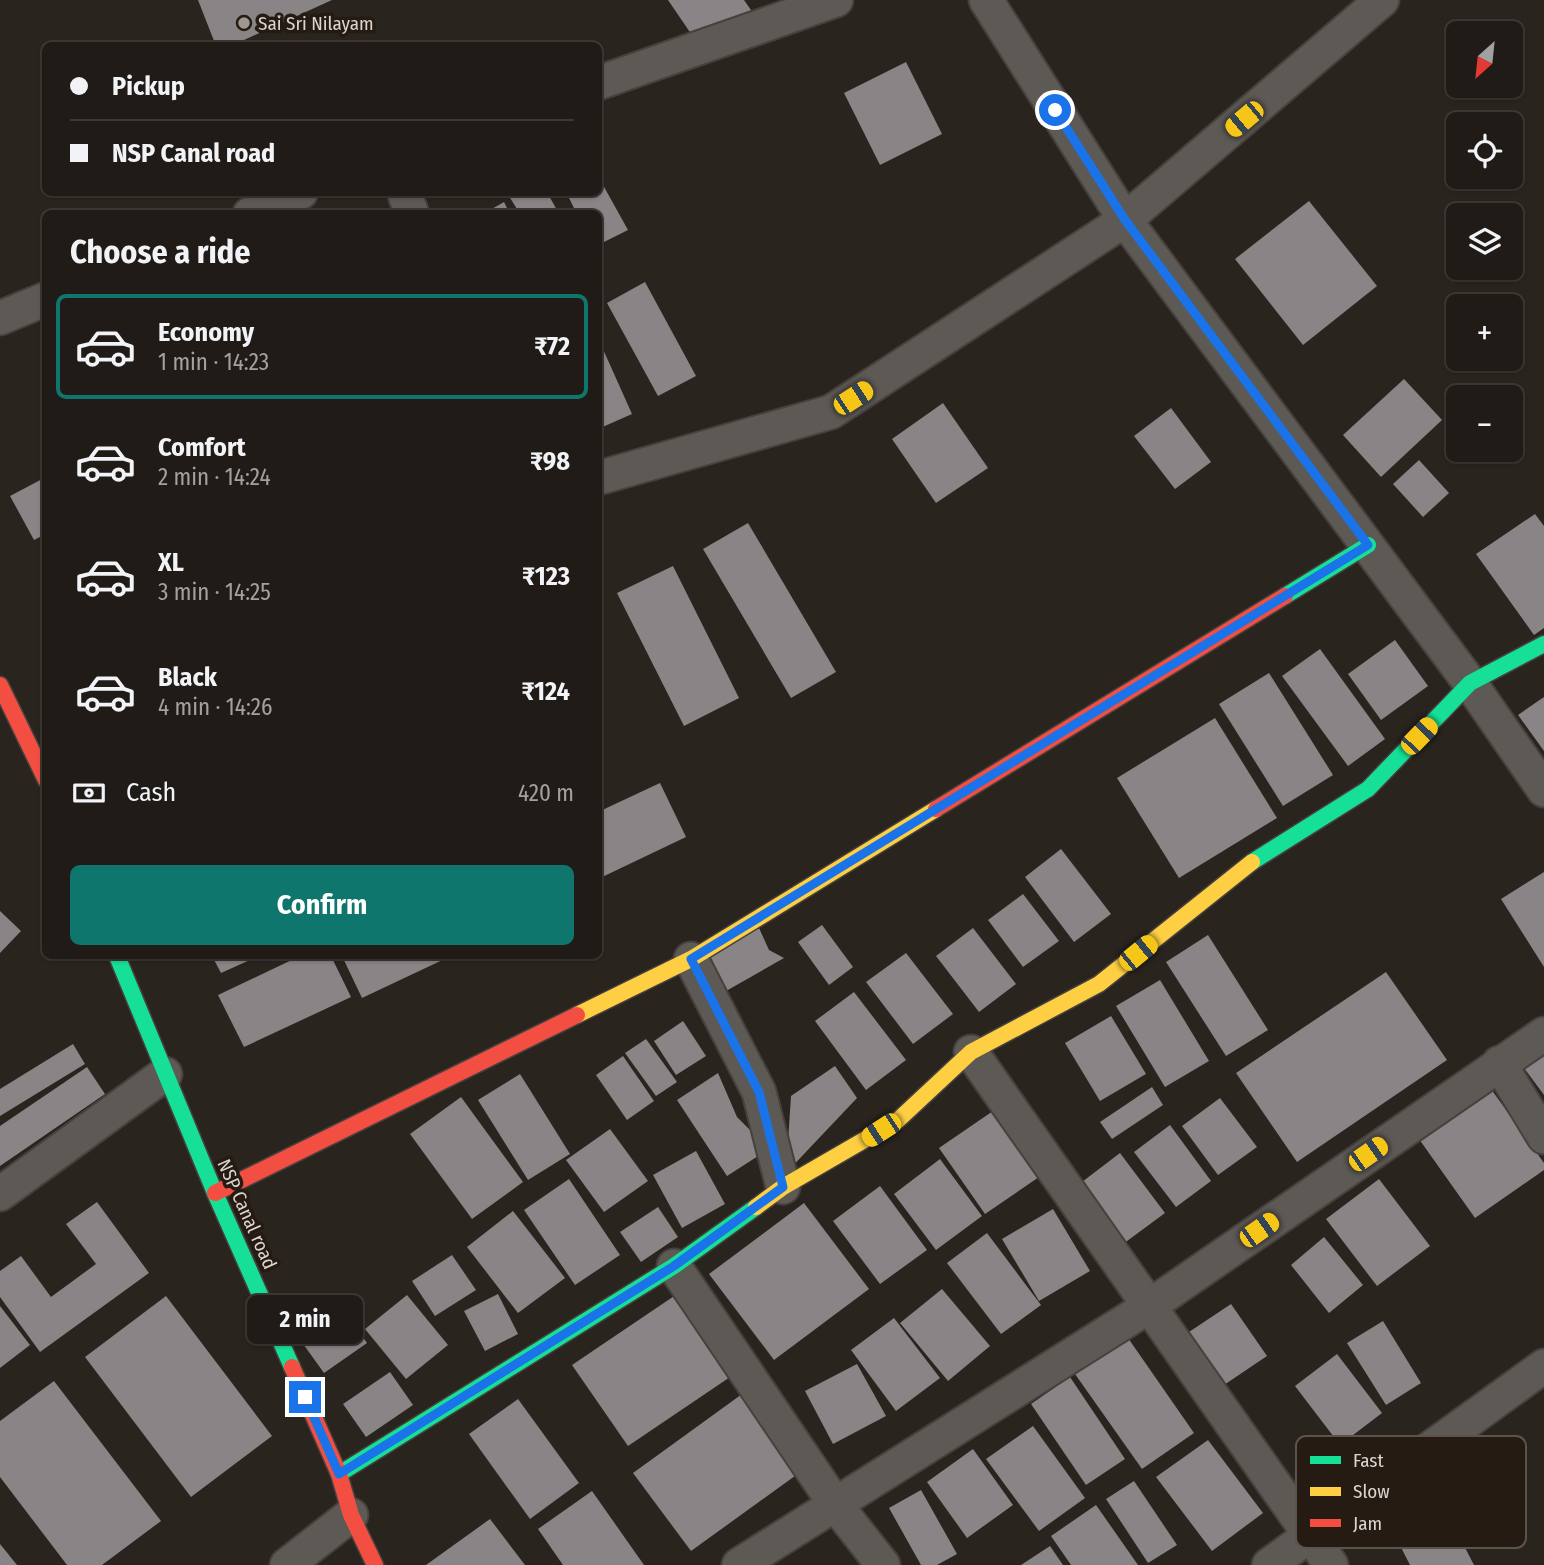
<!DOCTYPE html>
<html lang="en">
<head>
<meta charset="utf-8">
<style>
	body { margin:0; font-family:"Fira Sans Condensed",sans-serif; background:#2d2824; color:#f1f3f6; height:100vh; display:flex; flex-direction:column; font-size:26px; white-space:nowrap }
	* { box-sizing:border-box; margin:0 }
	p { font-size:23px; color:#a2a1a1 }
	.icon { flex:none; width:38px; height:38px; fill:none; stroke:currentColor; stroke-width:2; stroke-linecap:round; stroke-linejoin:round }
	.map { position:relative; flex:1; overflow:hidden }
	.side { position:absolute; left:42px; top:210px; width:560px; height:749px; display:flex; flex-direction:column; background:#201b17; border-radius:10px; box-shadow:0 2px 5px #0004,0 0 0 2px #3d3936 }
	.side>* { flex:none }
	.banner { position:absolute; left:42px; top:42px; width:560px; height:154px; border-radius:10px; box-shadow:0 2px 5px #0004,0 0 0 2px #3d3936; display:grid; align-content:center; height:154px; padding:0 28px; background:#201b17 }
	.needle { width:46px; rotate:207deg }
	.tools { position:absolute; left:1446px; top:21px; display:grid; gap:14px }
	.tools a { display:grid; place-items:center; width:77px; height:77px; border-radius:10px; background:#201b17; box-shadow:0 2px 5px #0004,0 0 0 2px #3d3936; font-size:35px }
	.end { position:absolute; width:32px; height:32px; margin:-16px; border:9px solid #1a73e8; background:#fff; box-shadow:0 0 0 4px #fff }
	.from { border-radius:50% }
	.bubble { position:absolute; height:49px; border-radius:10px; background:#201b17; box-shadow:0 2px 5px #0004,0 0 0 2px #3d3936; font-size:23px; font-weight:700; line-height:49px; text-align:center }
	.car { position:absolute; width:21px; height:42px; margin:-21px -10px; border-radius:9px; box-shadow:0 0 5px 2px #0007; background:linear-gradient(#f5c518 24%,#345 0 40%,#f5c518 0 76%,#345 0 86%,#f5c518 0) }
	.banner b { display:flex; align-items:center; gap:24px; height:66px; font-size:26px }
	.banner b+b { border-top:2px solid #3d3936 }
	.banner i { width:18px; height:18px; background:#f1f3f6 }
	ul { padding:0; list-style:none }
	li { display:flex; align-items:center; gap:21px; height:105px; margin:0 14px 10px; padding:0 14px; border:4px solid transparent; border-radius:10px }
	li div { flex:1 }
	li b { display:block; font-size:26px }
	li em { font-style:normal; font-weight:700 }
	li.current { border-color:#0f766e }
	li>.icon { width:63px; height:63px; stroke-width:1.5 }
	h2 { padding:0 28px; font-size:32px; line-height:84px }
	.pay { display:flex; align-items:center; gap:18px; height:77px; padding:0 28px; font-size:26px }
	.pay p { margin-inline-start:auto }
	.action { display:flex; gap:14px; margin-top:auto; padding:14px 28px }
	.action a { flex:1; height:80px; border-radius:10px; background:#0f766e; color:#fff; font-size:28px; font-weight:700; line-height:80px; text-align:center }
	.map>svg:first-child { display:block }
</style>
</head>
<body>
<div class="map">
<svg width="1544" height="1565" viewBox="0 0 1544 1565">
	<rect width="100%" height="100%" fill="#2a241f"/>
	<g fill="#898485">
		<polygon points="198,0 332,0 231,46 216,46"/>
		<polygon points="668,0 744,0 753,13 700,47"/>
		<polygon points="906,62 942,134 880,165 844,93"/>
		<polygon points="598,176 628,230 598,245 598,214 577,214 566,192 598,192"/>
		<polygon points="515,192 547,192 559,214 520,214 509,196"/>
		<polygon points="1309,201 1377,286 1303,345 1235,259"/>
		<polygon points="504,202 510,214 483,214"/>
		<polygon points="645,282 696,376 658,396 607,303"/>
		<polygon points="598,338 632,414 598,429"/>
		<polygon points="1404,379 1442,420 1381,477 1343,435"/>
		<polygon points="943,403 988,468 936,503 892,439"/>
		<polygon points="1171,408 1211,462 1175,489 1134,436"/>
		<polygon points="1419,460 1449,493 1423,517 1393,484"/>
		<polygon points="46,477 46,534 34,540 10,496"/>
		<polygon points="1535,514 1544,526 1544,628 1534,635 1476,554"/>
		<polygon points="748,523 836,672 791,698 703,549"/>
		<polygon points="673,566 739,698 684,726 617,593"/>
		<polygon points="1395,640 1428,686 1381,720 1348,674"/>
		<polygon points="1320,649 1385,739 1348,766 1282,676"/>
		<polygon points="1269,673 1333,775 1283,806 1219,704"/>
		<polygon points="1544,697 1544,751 1518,715"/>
		<polygon points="1215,718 1277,818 1179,878 1117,778"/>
		<polygon points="660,783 686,837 598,879 598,812"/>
		<polygon points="1061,849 1111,914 1074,942 1025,877"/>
		<polygon points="1544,872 1544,967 1501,899"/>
		<polygon points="1023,894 1059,941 1023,967 988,920"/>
		<polygon points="0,911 21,931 0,953"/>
		<polygon points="822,925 853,967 829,985 798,942"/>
		<polygon points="759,928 769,950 784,958 712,999 699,958"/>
		<polygon points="973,928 1016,984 979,1012 936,956"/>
		<polygon points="1208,935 1268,1030 1226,1056 1166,962"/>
		<polygon points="906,953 953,1014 913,1044 866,982"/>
		<polygon points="212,956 259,956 221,973"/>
		<polygon points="300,956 331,956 351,997 244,1047 218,995"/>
		<polygon points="342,956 451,956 362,998"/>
		<polygon points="1386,972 1447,1060 1297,1162 1236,1073"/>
		<polygon points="1160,980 1209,1061 1165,1087 1116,1006"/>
		<polygon points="854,992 906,1060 866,1090 815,1021"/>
		<polygon points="1111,1016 1146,1074 1100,1101 1065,1043"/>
		<polygon points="683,1021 706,1056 676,1075 654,1041"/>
		<polygon points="646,1039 677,1082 656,1096 625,1053"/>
		<polygon points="73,1044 85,1064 0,1116 0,1089"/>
		<polygon points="1544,1048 1544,1095 1521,1064"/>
		<polygon points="623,1056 654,1101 627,1120 596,1075"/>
		<polygon points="835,1066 857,1098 786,1173 791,1096"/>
		<polygon points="87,1067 105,1094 0,1166 0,1126"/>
		<polygon points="718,1073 737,1117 769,1149 727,1176 677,1100"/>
		<polygon points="520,1074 570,1154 528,1180 478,1100"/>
		<polygon points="1152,1087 1163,1105 1112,1139 1100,1122"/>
		<polygon points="1491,1089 1544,1163 1544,1170 1475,1218 1419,1139"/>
		<polygon points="461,1097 523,1182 472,1219 410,1134"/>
		<polygon points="1220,1098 1257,1147 1218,1175 1182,1126"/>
		<polygon points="993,1111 1039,1177 985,1214 939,1148"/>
		<polygon points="1170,1125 1211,1181 1176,1207 1134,1152"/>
		<polygon points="610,1129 648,1181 604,1212 566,1160"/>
		<polygon points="696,1151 725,1204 682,1228 653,1175"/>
		<polygon points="1120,1153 1165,1213 1123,1244 1078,1185"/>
		<polygon points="940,1159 982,1216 936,1250 894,1194"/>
		<polygon points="569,1179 620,1255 575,1285 524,1210"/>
		<polygon points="1379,1179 1430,1246 1377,1286 1326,1219"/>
		<polygon points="880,1186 927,1250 880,1284 833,1221"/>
		<polygon points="97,1202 149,1273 40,1352 0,1297 0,1271 21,1256 51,1297 96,1264 66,1224"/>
		<polygon points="804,1203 869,1289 774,1360 709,1274"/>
		<polygon points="658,1207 678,1237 641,1262 620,1232"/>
		<polygon points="1053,1209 1090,1271 1039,1301 1002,1239"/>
		<polygon points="513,1211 565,1278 518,1313 467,1247"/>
		<polygon points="987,1233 1041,1305 1001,1334 947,1263"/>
		<polygon points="1324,1237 1363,1285 1329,1313 1291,1265"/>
		<polygon points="452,1255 476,1290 435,1316 412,1281"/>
		<polygon points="686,1288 742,1369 628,1446 572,1365"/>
		<polygon points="942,1289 990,1346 948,1381 900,1323"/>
		<polygon points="498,1294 518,1334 485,1351 464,1311"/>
		<polygon points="407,1295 448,1345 406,1379 365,1329"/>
		<polygon points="166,1296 272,1436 191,1497 85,1357"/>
		<polygon points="1231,1304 1267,1356 1221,1387 1186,1334"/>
		<polygon points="0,1306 30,1345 0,1368"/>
		<polygon points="344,1310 367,1343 324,1373 301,1341"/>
		<polygon points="894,1318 940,1378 896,1411 851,1350"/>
		<polygon points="1383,1321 1421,1383 1386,1405 1347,1343"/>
		<polygon points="1128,1338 1194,1433 1142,1469 1075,1374"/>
		<polygon points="1337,1354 1382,1413 1340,1445 1295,1386"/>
		<polygon points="857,1364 886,1416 833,1444 805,1391"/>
		<polygon points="390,1372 413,1405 366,1437 343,1404"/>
		<polygon points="1070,1377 1125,1459 1086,1485 1031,1404"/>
		<polygon points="54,1381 161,1521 102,1565 67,1565 0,1477 0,1421"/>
		<polygon points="749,1389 806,1468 691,1551 633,1473"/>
		<polygon points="518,1399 579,1483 530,1519 469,1434"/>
		<polygon points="1033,1426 1085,1498 1039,1531 986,1459"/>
		<polygon points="1208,1440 1263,1513 1212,1551 1156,1477"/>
		<polygon points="973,1449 1013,1505 967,1538 927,1482"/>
		<polygon points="1430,1480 1474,1565 1410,1565 1380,1506"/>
		<polygon points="1134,1481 1177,1545 1148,1563 1106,1499"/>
		<polygon points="921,1490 957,1554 937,1565 921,1565 889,1508"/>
		<polygon points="592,1491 644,1565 563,1565 538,1529"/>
		<polygon points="1096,1505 1138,1565 1071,1565 1051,1536"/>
		<polygon points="490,1519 525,1565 426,1565"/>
		<polygon points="0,1544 17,1565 0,1565"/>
		<polygon points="1050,1546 1063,1565 1021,1565"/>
	</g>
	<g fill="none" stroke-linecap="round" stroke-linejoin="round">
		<g stroke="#46413d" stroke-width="37">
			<g id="street">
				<polyline points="986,0 1125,220 1470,683 1544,790"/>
				<polyline points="598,83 836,0"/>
				<polyline points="404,192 412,214"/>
				<polyline points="250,214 301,192"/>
				<polyline points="0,318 46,299"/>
				<polyline points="598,478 831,412 1125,220 1382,0"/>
				<polyline points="691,959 759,1092 783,1187"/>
				<polyline points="971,1052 1331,1565"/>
				<polyline points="1499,1063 1544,1137"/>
				<polyline points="0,1194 165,1074"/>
				<polyline points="674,1266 835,1504 883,1565"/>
				<polyline points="287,1565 351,1515"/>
				<polyline points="739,1565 1151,1305 1544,1034"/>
				<polyline points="1269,1565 1544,1366"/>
			</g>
		</g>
		<g stroke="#46413d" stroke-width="19">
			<g id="fast">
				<polyline points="1285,596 1368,545"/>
				<polyline points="1252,862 1368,789 1470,683 1544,644"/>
				<polyline points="117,956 215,1193 292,1367"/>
				<polyline points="339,1474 674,1266 756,1207"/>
			</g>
		</g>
		<g stroke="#46413d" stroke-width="19">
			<g id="slow">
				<polyline points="577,1015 691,959 936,809"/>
				<polyline points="756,1207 783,1187 897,1121 971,1052 1099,984 1252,862"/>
			</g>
		</g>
		<g stroke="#46413d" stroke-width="19">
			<g id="jam">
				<polyline points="0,685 46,780"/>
				<polyline points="936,809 1285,596"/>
				<polyline points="215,1193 577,1015"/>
				<polyline points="292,1367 339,1474 351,1515 375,1565"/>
			</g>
		</g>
		<use href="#street" stroke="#5d5955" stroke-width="33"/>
		<use href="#fast" stroke="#16e098" stroke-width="16"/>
		<use href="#slow" stroke="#ffcf43" stroke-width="16"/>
		<use href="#jam" stroke="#f24e42" stroke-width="16"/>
	</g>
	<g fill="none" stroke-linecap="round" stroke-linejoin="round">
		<polyline stroke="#1a73e8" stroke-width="9" points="305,1397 339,1474 674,1266 783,1187 759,1092 691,959 1368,545 1125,220 1055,110"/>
	</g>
	<circle fill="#9e9791" stroke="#251b12" stroke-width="2.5" cx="244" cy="23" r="7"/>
	<g text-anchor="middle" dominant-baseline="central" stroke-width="7" stroke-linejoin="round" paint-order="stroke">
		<g font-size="19" fill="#dcd5cf" stroke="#251b12" text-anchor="start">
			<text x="258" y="23">Sai Sri Nilayam</text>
		</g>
		<g font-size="19" fill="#dcd5cf" stroke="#251b12">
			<text transform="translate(247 1214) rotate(66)">NSP Canal road</text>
		</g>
	</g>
	<rect x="1296" y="1436" width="230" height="112" rx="10" fill="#251b12" stroke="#5c534b" stroke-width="2"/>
	<rect x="1310" y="1456" width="31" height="8" fill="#16e098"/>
	<rect x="1310" y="1487" width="31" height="9" fill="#ffcf43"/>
	<rect x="1310" y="1519" width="31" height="8" fill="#f24e42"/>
	<g font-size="19" fill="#dcd5cf">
		<text x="1353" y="1467">Fast</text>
		<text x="1353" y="1498">Slow</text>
		<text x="1353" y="1530">Jam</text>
	</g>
</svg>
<div class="tools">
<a><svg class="needle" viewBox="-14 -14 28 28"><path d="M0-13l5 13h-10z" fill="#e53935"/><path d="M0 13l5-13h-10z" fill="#a2a1a1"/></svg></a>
<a><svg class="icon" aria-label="locate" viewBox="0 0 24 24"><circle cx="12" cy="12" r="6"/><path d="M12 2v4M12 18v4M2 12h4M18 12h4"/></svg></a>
<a><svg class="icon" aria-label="layers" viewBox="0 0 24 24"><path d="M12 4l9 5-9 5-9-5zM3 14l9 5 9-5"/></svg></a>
<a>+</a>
<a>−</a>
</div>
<i class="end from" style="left:1055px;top:110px"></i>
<i class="end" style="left:305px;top:1397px"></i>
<div class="bubble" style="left:247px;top:1295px;width:116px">2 min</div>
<i class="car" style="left:1244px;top:119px;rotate:230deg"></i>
<i class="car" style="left:853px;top:398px;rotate:57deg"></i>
<i class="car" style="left:1419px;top:736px;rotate:44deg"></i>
<i class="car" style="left:1138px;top:953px;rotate:51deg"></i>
<i class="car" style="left:881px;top:1130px;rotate:237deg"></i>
<i class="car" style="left:1368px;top:1154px;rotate:55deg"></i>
<i class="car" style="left:1259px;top:1230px;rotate:55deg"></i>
<div class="banner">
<b><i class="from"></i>Pickup</b>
<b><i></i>NSP Canal road</b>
</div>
<section class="side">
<h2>Choose a ride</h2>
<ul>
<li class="current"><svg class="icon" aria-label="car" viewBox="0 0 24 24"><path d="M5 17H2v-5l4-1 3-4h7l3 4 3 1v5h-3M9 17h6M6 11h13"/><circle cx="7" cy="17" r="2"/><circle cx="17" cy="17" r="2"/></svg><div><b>Economy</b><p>1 min · 14:23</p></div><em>₹72</em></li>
<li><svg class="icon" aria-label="car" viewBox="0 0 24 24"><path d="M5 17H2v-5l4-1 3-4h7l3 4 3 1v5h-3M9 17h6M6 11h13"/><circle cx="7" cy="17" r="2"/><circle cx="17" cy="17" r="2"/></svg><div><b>Comfort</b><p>2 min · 14:24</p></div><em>₹98</em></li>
<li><svg class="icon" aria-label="car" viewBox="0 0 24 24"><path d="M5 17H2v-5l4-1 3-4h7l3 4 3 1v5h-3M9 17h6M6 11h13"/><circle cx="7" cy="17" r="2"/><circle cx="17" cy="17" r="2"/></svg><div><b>XL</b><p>3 min · 14:25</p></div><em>₹123</em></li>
<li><svg class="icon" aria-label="car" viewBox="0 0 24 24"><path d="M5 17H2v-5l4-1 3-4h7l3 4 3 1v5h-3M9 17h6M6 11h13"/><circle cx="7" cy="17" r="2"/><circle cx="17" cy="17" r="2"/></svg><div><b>Black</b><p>4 min · 14:26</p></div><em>₹124</em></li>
</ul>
<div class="pay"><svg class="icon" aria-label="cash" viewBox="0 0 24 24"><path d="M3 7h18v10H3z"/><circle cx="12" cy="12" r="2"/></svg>Cash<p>420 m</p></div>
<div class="action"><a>Confirm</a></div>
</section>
</div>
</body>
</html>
